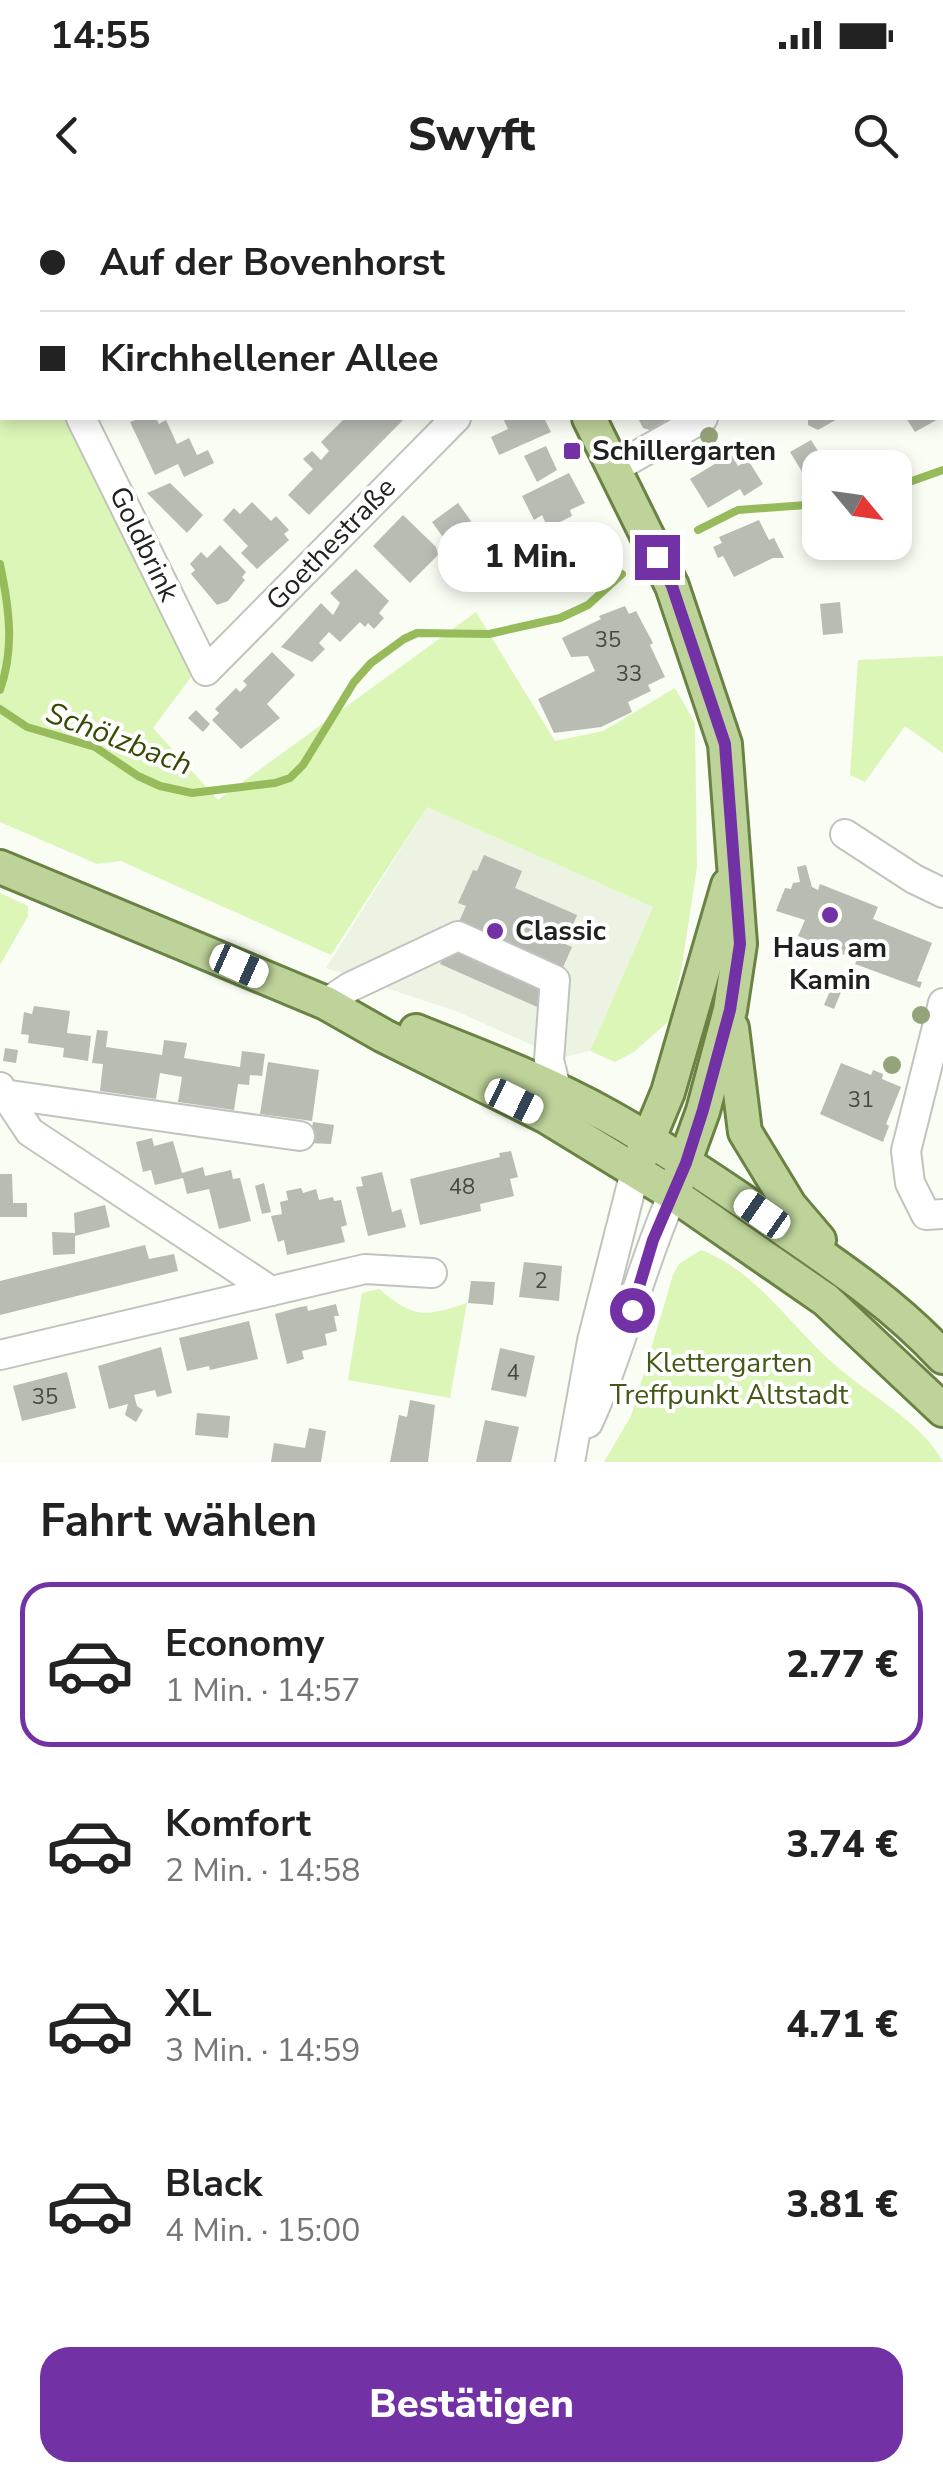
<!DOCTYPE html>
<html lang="de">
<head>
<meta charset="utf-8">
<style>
	body { margin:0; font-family:"Nunito Sans",sans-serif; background:#f6f6f6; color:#222; height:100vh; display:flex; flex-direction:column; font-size:38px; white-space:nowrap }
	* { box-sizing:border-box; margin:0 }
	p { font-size:32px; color:#767676 }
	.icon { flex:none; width:55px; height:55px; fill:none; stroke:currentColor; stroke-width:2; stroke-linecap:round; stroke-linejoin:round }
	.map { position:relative; height:1262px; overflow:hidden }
	.drawer { display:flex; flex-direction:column; background:#fff; flex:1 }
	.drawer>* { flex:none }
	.guide { position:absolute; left:0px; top:0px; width:945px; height:220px; box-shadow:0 5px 15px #0003; display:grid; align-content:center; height:220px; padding:0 40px; background:#fff }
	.needle { width:65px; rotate:119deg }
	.buttons { position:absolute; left:802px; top:250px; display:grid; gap:20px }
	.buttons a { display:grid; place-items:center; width:110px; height:110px; border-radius:20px; background:#fff; box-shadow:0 5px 15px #0003; font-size:50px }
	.end { position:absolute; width:45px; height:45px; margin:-22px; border:12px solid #7331a6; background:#fff; box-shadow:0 0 0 5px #fff }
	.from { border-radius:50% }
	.bubble { position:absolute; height:70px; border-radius:30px; background:#fff; box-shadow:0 5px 15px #0003; font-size:32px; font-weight:800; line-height:70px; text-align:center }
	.car { position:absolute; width:30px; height:60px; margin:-30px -15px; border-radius:12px; box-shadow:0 0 8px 2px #0007; background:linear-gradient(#fff 24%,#345 0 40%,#fff 0 76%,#345 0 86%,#fff 0) }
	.guide b { display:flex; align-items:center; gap:35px; height:95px; font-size:38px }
	.guide b+b { border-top:2px solid #e0e0e0 }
	.guide i { width:25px; height:25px; background:#222 }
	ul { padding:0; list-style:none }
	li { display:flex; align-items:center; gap:30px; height:165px; margin:0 20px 15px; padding:0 20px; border:5px solid transparent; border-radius:30px }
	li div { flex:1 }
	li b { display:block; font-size:38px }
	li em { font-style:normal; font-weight:800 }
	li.active { border-color:#7331a6 }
	li>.icon { width:90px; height:90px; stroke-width:1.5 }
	h2 { padding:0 40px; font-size:45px; line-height:120px }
	.cta { display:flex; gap:20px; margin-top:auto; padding:20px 40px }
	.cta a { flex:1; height:115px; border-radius:30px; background:#7331a6; color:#fff; font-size:40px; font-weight:800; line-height:115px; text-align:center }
	.status { display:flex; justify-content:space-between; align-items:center; height:70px; padding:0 50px; background:#fff; direction:ltr }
	.status svg { height:28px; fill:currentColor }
	header { display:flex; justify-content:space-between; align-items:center; height:130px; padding:0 40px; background:#fff; font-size:45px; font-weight:800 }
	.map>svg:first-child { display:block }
</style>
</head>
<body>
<div class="status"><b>14:55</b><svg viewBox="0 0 49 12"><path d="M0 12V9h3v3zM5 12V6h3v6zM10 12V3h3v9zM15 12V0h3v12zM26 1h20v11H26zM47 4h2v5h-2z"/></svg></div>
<header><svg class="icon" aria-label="back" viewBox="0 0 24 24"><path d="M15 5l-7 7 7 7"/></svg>Swyft<svg class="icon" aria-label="search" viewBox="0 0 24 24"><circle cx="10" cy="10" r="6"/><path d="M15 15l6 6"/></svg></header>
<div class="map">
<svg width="943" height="1262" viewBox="0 0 943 1262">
	<rect width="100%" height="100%" fill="#f9fdf4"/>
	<polygon fill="#ecf3e3" points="427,607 653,707 590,851 561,858 456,811 326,768"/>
	<g fill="#dcf6b8">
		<polygon points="0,71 2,218 68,218 194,473 153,528 218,600 476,412 555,541 603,531 675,488 695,523 697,667 682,765 670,820 634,852 615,862 590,851 653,707 427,607 331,755 121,661 97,664 0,622"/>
		<polygon points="943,456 943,553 905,526 865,582 850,575 858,460"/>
		<polygon points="0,693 28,706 28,716 0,765"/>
		<path d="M701,1050C757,1071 791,1127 835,1165C869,1195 922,1222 943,1262H604L631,1216L673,1075L679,1064Z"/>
		<path d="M379,1089C415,1119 424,1117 467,1103L450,1198L348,1180L362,1093Z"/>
	</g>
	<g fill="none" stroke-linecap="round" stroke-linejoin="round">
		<g stroke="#97ba5b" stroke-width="8">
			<polyline points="895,287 943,270"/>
			<polyline points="698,330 738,310 820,304"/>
			<path d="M0,364C9,407 15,447 0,490"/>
			<polyline points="0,509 27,527 95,547 138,576 160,586 192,593 275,583 290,578 303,565 354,482 371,463 404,439 417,433 489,434 560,418 588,405 622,374"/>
		</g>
	</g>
	<g fill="#b8bcb3">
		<polygon points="140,218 156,218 159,224 166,220 177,244 189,238 197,255 208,250 214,263 184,277 178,264 155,275 130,222"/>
		<polygon points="345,218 405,218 309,315 288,295 313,269 303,259 312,251 321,260 329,251 321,242"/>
		<polygon points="503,218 544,218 551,232 499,255 491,237 508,229"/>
		<polygon points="638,218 670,218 650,230 643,228"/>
		<polygon points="808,218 839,218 818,230 808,225"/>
		<polygon points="906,218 940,218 915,232"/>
		<polygon points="811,240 825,262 804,275 790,252"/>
		<polygon points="546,246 557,270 537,282 524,256"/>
		<polygon points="731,254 738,266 748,260 763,284 744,296 740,289 708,308 690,279"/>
		<polygon points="569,273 585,303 570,310 572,316 548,328 542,315 534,320 522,296"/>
		<polygon points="170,283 203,315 187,333 147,293"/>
		<polygon points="252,302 271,321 276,316 289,330 284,334 289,340 257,369 241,353 248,346 223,320 234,308 240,314"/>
		<polygon points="458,303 471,321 445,340 432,322"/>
		<polygon points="403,315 436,347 438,355 410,383 373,346"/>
		<polygon points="759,320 769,340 774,338 784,358 773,358 734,377 723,356 718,358 713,347 722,343 719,337"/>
		<polygon points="591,329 598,343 605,343 610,356 607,363 553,388 537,355"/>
		<polygon points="220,345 246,372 242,377 245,380 228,401 217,405 191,374 195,370 190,364 201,352 207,358"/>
		<polygon points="356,369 389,401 379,413 384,418 374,429 368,423 365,427 360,422 340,442 329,432 319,443 325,449 312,462 281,447 321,403 333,415 340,403 330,393"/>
		<polygon points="840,402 843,433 823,435 820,404"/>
		<polygon points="625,406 629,414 636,411 653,443 650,445 665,477 648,485 651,491 628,502 632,512 601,527 554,533 538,499 595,471 588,456 571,457 562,438 601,419 599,416"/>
		<polygon points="272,452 295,475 267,504 280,518 241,549 212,520 219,513 215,509 236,488 240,492 247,485 243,481"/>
		<polygon points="196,510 210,524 203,532 188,518"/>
		<polygon points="484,655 522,671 515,688 577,715 565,744 572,747 544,810 440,764 466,706 458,703 473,670 477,671"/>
		<polygon points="806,665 812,687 818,690 820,684 878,707 873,719 932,743 917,781 922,782 920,788 855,764 857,760 798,736 805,720 776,711 785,688 791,689 793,683 800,682 797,667"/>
		<polygon points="832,786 842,790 834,809 824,805"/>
		<polygon points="34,806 70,811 67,833 91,836 88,861 63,857 64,848 28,843 29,835 21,834 24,812 32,814"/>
		<polygon points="97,830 108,831 106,847 162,855 164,840 187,843 184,858 240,867 242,851 265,854 262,876 250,875 249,885 238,884 234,910 178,902 182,877 160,873 156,899 100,891 103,864 92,863"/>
		<polygon points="5,848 18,850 16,863 3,861"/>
		<polygon points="268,862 319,870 312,921 260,914"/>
		<polygon points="841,863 871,875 873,870 883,874 882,879 901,887 886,924 889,926 883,942 820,914"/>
		<polygon points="313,922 334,925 331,944 309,943"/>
		<polygon points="152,938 154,946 173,941 182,973 203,967 205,976 231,970 233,979 240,978 251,1021 219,1029 209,989 187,994 183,978 155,985 151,970 143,972 136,942"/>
		<polygon points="511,951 518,977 510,979 514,996 480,1004 481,1011 420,1025 410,979 500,957 499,953"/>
		<polygon points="382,972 392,1012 401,1009 406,1027 368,1036 356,987 363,986 361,977"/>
		<polygon points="0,974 12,974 13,1003 27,1003 27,1017 0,1017"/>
		<polygon points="264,983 271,1012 262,1014 255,986"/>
		<polygon points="301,988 303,993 316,989 319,1000 333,997 334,1001 341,1000 347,1025 341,1027 345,1042 287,1055 284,1040 278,1042 271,1016 282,1014 280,1002 288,1000 286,991"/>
		<polygon points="105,1005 110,1027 75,1036 75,1054 53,1055 52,1032 75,1033 74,1013"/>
		<polygon points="145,1045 149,1059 174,1054 178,1071 0,1115 0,1081"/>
		<polygon points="524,1062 562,1066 559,1101 519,1097"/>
		<polygon points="471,1081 495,1082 493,1105 468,1103"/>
		<polygon points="336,1104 339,1116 334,1116 337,1131 325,1134 327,1145 302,1151 304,1159 287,1164 275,1114 300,1107 307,1106 308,1111"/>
		<polygon points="249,1121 258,1159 210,1170 209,1166 187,1171 179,1138"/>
		<polygon points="161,1147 172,1193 157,1197 155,1190 134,1195 137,1206 143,1210 136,1222 125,1215 128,1204 109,1209 98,1166"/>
		<polygon points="500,1148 535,1156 526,1197 491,1190"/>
		<polygon points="67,1172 76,1208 22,1221 13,1186"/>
		<polygon points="410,1200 435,1205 428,1262 390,1262 399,1215 407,1217"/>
		<polygon points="197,1213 230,1216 228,1238 195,1235"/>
		<polygon points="485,1220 519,1227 511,1262 476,1262"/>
		<polygon points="309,1228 326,1231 321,1262 271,1262 274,1243 305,1248"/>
	</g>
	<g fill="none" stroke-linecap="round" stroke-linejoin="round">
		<g stroke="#c0c4bc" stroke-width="32">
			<g id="minor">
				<polyline points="8,0 9,2"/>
				<polyline points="618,2 620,0"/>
				<polyline points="942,75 943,75"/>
				<polyline points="81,218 206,471 456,218"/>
				<polyline points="613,269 703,218"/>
				<polyline points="845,634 914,679 943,693"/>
				<polyline points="326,803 350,787 458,736 555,780 549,860 557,892"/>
				<polyline points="943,803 906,951 910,983 926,1015 943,1014"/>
				<polyline points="0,887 30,932 271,1091"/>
				<polyline points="3,894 300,936"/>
				<polyline points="0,1155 365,1069 432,1073"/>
				<path d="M588,1223C622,1149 640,1068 673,994"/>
				<polyline points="570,1262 592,1141 635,972"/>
			</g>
		</g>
		<g stroke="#6a8243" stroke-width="38">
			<g id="major">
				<polyline points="481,0 483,2"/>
				<polyline points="589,218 672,386 725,544 740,744 730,810 703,911 673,994"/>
				<polyline points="0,667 326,803 384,836 547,917 673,994 826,1100 943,1210"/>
				<polyline points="732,828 745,932 790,1006 819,1040"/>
				<path d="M416,831C482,857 549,883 610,917C672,952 731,992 789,1033C843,1070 898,1108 943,1157"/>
				<polyline points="641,957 668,892 728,685"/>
			</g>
		</g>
		<use href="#minor" stroke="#fff" stroke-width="28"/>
		<use href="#major" stroke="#bed39a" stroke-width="32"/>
	</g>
	<g fill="#95a37a">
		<circle cx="709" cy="236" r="9"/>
		<circle cx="921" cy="815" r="9"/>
		<circle cx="892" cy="865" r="9"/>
	</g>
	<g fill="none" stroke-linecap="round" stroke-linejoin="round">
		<polyline stroke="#7331a6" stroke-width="12" points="632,1110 653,1040 686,963 703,910 730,810 740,744 725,544 672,386 657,357"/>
	</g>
	<g fill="#7331a6" stroke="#fff" stroke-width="4">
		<rect x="562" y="241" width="20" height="20" rx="5"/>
		<circle cx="830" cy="715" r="10"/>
		<circle cx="495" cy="731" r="10"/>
	</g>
	<g text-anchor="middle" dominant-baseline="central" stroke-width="8" stroke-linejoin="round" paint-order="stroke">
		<g font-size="22" fill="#464844">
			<text x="608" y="440">35</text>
			<text x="629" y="474">33</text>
			<text x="861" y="900">31</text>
			<text x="462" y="987">48</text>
			<text x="541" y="1081">2</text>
			<text x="513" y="1173">4</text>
			<text x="45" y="1197">35</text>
		</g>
		<g font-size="28" font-weight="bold" fill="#20221f" stroke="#fff" text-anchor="start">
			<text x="592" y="251">Schillergarten</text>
			<text x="515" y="731">Classic</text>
			<text x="830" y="748" text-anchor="middle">Haus am<tspan x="830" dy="32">Kamin</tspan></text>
		</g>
		<g font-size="28" fill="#20221f" stroke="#fff">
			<text transform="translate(144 344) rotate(64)">Goldbrink</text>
			<text transform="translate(331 344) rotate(-46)">Goethestraße</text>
		</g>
		<g font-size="28" fill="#435916" stroke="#fff">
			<text x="729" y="1163">Klettergarten<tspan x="729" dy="32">Treffpunkt Altstadt</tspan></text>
		</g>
		<g font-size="30" font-style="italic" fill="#364b02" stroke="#fff">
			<text transform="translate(119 539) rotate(21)">Schölzbach</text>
		</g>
	</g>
</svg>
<div class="buttons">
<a><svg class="needle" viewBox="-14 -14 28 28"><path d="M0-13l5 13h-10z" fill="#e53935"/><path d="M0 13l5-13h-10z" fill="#767676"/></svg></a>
</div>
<i class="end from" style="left:632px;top:1110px"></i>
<i class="end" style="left:657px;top:357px"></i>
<div class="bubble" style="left:438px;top:322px;width:185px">1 Min.</div>
<i class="car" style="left:239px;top:766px;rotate:114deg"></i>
<i class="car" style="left:514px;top:901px;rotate:116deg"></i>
<i class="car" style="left:762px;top:1014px;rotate:305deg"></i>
<div class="guide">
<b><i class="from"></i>Auf der Bovenhorst</b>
<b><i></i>Kirchhellener Allee</b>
</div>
</div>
<section class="drawer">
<h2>Fahrt wählen</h2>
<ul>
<li class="active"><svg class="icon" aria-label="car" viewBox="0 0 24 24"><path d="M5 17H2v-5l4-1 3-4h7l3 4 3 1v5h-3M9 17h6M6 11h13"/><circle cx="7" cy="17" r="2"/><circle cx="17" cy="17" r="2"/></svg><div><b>Economy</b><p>1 Min. · 14:57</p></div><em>2.77 €</em></li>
<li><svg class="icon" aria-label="car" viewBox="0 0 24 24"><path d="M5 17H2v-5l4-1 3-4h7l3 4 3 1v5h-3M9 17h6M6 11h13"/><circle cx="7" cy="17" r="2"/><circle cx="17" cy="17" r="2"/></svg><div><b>Komfort</b><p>2 Min. · 14:58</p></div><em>3.74 €</em></li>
<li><svg class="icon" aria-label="car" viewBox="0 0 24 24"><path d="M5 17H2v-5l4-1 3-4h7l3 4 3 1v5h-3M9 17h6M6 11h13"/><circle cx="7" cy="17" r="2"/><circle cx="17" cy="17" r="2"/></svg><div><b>XL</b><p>3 Min. · 14:59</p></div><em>4.71 €</em></li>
<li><svg class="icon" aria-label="car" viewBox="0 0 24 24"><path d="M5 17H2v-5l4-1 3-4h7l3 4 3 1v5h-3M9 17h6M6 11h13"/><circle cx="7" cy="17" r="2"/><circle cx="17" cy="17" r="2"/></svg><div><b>Black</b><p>4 Min. · 15:00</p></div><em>3.81 €</em></li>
</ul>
<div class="cta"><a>Bestätigen</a></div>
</section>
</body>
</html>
